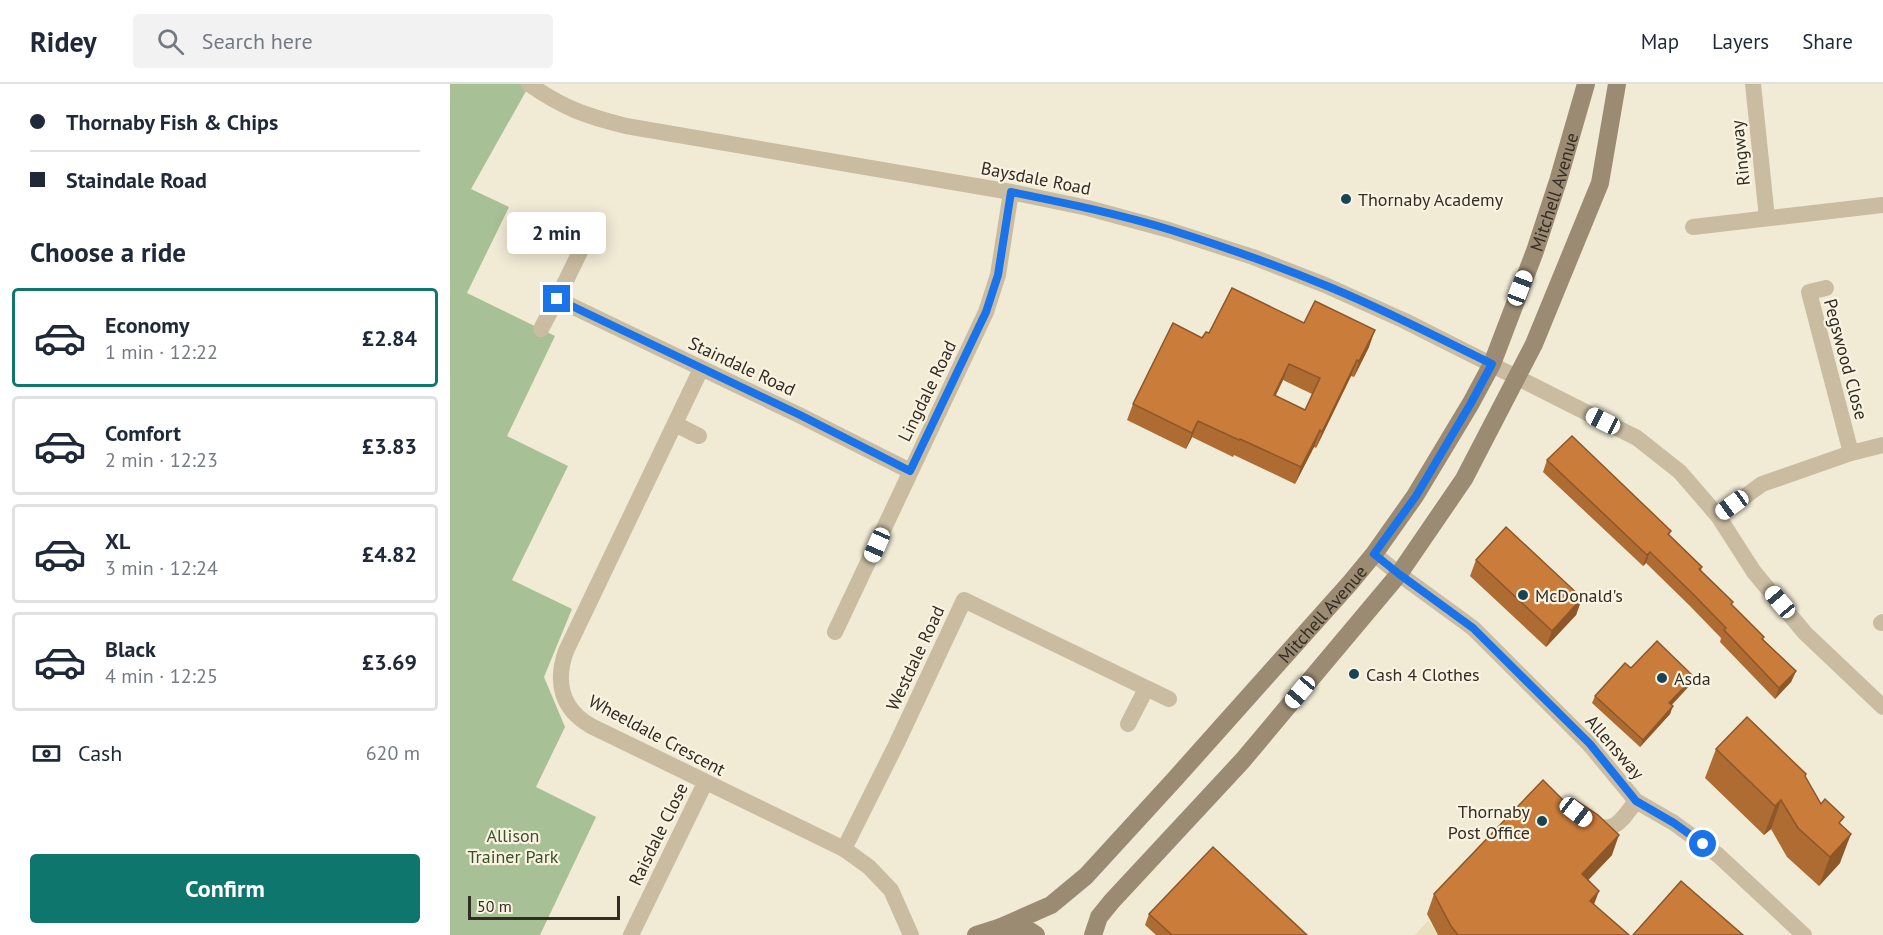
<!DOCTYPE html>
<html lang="en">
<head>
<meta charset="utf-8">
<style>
	body { margin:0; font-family:"PT Sans",sans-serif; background:#f2f2f3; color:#1f2937; height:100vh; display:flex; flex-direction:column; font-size:22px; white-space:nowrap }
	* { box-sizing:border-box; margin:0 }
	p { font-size:20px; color:#747a83 }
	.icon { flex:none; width:33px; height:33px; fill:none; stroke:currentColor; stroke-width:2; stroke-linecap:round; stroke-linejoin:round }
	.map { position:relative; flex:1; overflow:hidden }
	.side { display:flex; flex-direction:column; background:#fff; width:450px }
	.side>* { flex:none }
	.banner { display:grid; align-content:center; height:132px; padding:0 30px; background:#fff }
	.scale { position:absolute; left:18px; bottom:15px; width:152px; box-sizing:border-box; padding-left:6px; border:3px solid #332c24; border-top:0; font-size:16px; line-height:21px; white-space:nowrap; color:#332c24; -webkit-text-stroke:4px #f9f3e1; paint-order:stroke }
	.end { position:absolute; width:27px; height:27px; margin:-14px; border:8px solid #1a73e8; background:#fff; box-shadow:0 0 0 3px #fff }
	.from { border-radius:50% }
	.bubble { position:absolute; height:42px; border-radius:6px; background:#fff; box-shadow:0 3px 15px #0003; font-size:20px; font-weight:800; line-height:42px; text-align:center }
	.car { position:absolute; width:18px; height:36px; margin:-18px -9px; border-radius:8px; box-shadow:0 0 4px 2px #0007; background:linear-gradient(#fff 24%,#345 0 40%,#fff 0 76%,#345 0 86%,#fff 0) }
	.banner b { display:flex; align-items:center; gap:21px; height:57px; font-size:22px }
	.banner b+b { border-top:2px solid #e0e1e3 }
	.banner i { width:15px; height:15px; background:#1f2937 }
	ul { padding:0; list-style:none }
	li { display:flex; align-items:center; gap:18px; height:99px; margin:0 12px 9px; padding:0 18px; border:3px solid #e0e1e3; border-radius:6px }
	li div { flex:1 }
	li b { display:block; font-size:22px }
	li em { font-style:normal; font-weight:800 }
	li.selected { border-color:#0f766e }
	li>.icon { width:54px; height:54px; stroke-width:1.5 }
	h2 { padding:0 30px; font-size:27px; line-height:72px }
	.pay { display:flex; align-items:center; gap:15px; height:66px; padding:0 30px; font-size:22px }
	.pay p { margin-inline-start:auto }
	.action { display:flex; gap:12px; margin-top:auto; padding:12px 30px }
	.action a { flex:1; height:69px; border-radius:6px; background:#0f766e; color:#fff; font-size:24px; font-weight:800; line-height:69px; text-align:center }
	header { display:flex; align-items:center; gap:36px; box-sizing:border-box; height:84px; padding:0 30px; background:#fff; border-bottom:2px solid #e0e1e3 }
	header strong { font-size:28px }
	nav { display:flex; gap:33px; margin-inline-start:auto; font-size:21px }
	.search { width:420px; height:54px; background:#f2f2f3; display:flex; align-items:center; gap:15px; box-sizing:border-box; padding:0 21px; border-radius:6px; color:#747a83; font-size:22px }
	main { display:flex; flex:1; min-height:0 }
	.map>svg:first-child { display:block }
</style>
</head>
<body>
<header>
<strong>Ridey</strong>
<div class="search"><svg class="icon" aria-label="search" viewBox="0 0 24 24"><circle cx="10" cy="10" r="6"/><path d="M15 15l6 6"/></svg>Search here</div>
<nav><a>Map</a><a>Layers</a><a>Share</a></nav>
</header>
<main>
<section class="side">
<div class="banner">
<b><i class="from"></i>Thornaby Fish &amp; Chips</b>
<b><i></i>Staindale Road</b>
</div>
<h2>Choose a ride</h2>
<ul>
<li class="selected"><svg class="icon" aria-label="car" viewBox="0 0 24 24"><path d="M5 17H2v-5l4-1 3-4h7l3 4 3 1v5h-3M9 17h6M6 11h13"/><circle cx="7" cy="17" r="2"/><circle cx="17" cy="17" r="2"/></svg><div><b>Economy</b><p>1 min · 12:22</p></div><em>£2.84</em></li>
<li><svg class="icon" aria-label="car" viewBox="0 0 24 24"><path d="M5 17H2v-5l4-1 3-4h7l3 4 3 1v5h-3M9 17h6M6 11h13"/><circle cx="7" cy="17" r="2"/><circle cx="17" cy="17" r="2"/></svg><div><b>Comfort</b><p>2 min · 12:23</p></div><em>£3.83</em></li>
<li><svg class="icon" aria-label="car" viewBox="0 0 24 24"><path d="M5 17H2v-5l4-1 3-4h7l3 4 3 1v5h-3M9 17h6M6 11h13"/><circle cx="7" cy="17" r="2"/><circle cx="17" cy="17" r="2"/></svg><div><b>XL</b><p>3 min · 12:24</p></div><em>£4.82</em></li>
<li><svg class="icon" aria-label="car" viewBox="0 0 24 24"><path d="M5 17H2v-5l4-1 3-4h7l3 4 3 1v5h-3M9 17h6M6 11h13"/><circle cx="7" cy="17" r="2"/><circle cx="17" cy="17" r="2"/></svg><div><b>Black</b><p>4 min · 12:25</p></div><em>£3.69</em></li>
</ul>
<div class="pay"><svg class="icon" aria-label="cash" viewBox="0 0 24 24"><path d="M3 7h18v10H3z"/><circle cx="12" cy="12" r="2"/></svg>Cash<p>620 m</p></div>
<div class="action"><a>Confirm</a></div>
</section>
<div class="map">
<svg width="1433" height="851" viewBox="0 0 1433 851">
	<rect width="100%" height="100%" fill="#f1ead5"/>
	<polygon fill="#a8c095" points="0,0 80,0 21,105 59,123 17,209 105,252 57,352 118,382 62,496 122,525 94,593 115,643 86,703 146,733 90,851 0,851"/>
	<polygon fill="#eadfbb" points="978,837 989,851 965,851"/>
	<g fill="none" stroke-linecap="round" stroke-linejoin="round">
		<g stroke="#c9bca1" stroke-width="16">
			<path d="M79,0C113,24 136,32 176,42L561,108L638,124L719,146L803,173L875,201L955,237L1187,354L1230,388L1268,432L1304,488L1355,549L1433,623"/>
			<polyline points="1303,0 1317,134"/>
			<polyline points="145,137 107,215 349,331 460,387"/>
			<polyline points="1243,143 1433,121"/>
			<polyline points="1376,204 1359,208 1401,369"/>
			<polyline points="91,245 107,215"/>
			<path d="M251,285L116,567C105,598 111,625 141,642L394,765L419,783L441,806L461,851"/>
			<polyline points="225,340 249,352"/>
			<polyline points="1268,432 1312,400 1401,369 1433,361"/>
			<polyline points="924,470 949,490 1023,544 1139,660 1186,717 1224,739 1268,771 1354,851"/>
			<polyline points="1431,539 1433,538"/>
			<polyline points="385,548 536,228 548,191 561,108"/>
			<polyline points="678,640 696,605"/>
			<path d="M1140,739C1165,752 1172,735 1186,717"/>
			<polyline points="394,765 446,661 514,516 719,615"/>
			<polyline points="181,851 255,699"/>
		</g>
		<g stroke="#9c8b73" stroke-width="18">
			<path id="s1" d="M551,843L601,821L636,792L724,696L900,499L924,470L965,412L1021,319L1042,280L1085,167L1108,97L1136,0"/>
			<polyline points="526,851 551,843 580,847 586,851"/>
			<polyline points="643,851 649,833 662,817 793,676 949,490 1014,395 1084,260 1150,99 1167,0"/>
		</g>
	</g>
	<g fill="#ae6b32" fill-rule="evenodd">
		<path d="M759,249L919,263L904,293L901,292L866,364L864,363L845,400L784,371L783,373L742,353L736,365L677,336L683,320L752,254ZM833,296L862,310L855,326L825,312Z"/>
		<polygon points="1097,376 1221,447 1219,451 1252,483 1251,487 1313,555 1346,587 1341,598 1325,615 1270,558 1271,554 1240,522 1196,479 1193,482 1093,388"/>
		<polygon points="1026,476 1132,514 1126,531 1096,563 1020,492"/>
		<polygon points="1181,584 1241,600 1222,621 1220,630 1190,663 1142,619 1145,612"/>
		<polygon points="1266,665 1356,690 1355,693 1371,720 1392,741 1390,779 1369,802 1337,773 1321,745 1314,751 1255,694"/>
		<polygon points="1162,771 1138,796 1144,821 1179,851 988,851 977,830 984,810"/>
		<polygon points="699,830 857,851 706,851 695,841"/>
	</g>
	<g fill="#8d5729">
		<polygon points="925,246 919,263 904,293 909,277"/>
		<polygon points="907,276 901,292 866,364 872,348"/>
		<polygon points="839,280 833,296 818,328 824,311"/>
		<polygon points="748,337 742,353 736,365 742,349"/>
		<polygon points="870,346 864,363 845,400 851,383"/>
		<polygon points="1200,468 1196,479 1193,482 1197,471"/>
		<polygon points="1132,514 1126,531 1096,563 1102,547"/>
		<polygon points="1346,587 1341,598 1325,615 1329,604"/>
		<polygon points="1244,593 1241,600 1216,626 1219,619"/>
		<polygon points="1223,622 1220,630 1190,663 1193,656"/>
		<polygon points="1331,716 1321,745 1314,751 1325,722"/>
		<polygon points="1401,750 1390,779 1369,802 1380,773"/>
		<polygon points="1169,751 1162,771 1125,810 1132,790"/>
		<polygon points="1149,807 1142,826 1140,817"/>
	</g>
	<g fill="#ca7c3a" stroke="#8d5729" stroke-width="1.5" fill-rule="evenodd">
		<path d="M782,204L854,239L865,217L925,246L909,277L907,276L872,348L870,346L851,383L790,355L789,356L748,337L742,349L683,320L723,239L752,254L756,248L759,249ZM839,280L870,294L855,326L824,311Z"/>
		<polygon points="1122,352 1221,447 1218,450 1252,483 1249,485 1283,518 1281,520 1314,553 1312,555 1346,587 1329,604 1274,546 1276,544 1244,511 1200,468 1197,471 1097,376"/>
		<polygon points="1056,443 1132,514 1102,547 1026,476"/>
		<polygon points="1207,557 1244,593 1219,619 1223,622 1193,656 1145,612 1175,579 1181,584"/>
		<polygon points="1297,633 1356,690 1355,692 1371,720 1375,715 1394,733 1389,739 1401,750 1380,773 1348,744 1331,716 1325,722 1266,665"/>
		<polygon points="1093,696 1118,721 1124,715 1148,731 1169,751 1132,790 1149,807 1140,817 1179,851 1008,851 1001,842 984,810"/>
		<polygon points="763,763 857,851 722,851 699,830"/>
		<polygon points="1231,797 1293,851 1183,851"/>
	</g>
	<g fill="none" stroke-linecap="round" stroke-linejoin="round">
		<path stroke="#1a73e8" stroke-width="8" d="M107,215L350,331L460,387L536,228L548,191L561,108C615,119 669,130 721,146C772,162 823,180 872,200C930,223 986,253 1042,280L1021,319L966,412L924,470L949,490L1023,544L1140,660L1186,717L1224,739L1253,760"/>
	</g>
	<g fill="#194455" stroke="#f9f3e1" stroke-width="2">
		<circle cx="896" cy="115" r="6"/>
		<circle cx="1073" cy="511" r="6"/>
		<circle cx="904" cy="590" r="6"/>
		<circle cx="1212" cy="594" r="6"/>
		<circle cx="1092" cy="737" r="6"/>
	</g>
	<g text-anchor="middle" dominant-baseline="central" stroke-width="4.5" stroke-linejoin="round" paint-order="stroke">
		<g font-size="18" fill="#332c24" stroke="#f9f3e1">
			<text transform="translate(1290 69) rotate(-96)">Ringway</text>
			<text transform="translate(586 94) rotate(11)">Baysdale Road</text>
			<text stroke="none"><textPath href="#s1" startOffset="939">Mitchell Avenue</textPath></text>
			<text transform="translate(1396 275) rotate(75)">Pegswood Close</text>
			<text transform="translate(292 282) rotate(25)">Staindale Road</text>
			<text transform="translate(477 307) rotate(-64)">Lingdale Road</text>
			<text stroke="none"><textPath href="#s1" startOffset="453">Mitchell Avenue</textPath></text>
			<text transform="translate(465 574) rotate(-65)">Westdale Road</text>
			<text transform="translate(207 651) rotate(28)">Wheeldale Crescent</text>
			<text transform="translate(1165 663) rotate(49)">Allensway</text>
			<text transform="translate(208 750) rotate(-64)">Raisdale Close</text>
		</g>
		<g font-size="18" fill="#332c24" stroke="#f9f3e1" text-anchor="start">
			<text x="908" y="115">Thornaby Academy</text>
			<text x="1085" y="511">McDonald's</text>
			<text x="916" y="590">Cash 4 Clothes</text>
			<text x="1224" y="594">Asda</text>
			<text x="1080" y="727" text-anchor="end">Thornaby<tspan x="1080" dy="21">Post Office</tspan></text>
		</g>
		<g font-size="18" fill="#395227" stroke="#f9f3e1">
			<text x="63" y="751">Allison<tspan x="63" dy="21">Trainer Park</tspan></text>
		</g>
	</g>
</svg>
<div class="scale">50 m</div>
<i class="end from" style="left:1253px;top:760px"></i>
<i class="end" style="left:107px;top:215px"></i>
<div class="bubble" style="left:57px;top:128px;width:99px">2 min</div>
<i class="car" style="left:1070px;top:204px;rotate:21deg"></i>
<i class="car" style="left:1153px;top:337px;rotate:297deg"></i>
<i class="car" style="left:1282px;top:421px;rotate:234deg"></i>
<i class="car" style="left:427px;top:461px;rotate:204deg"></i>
<i class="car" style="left:1330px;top:518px;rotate:320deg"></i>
<i class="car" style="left:850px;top:608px;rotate:220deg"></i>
<i class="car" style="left:1126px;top:728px;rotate:128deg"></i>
</div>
</main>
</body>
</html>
